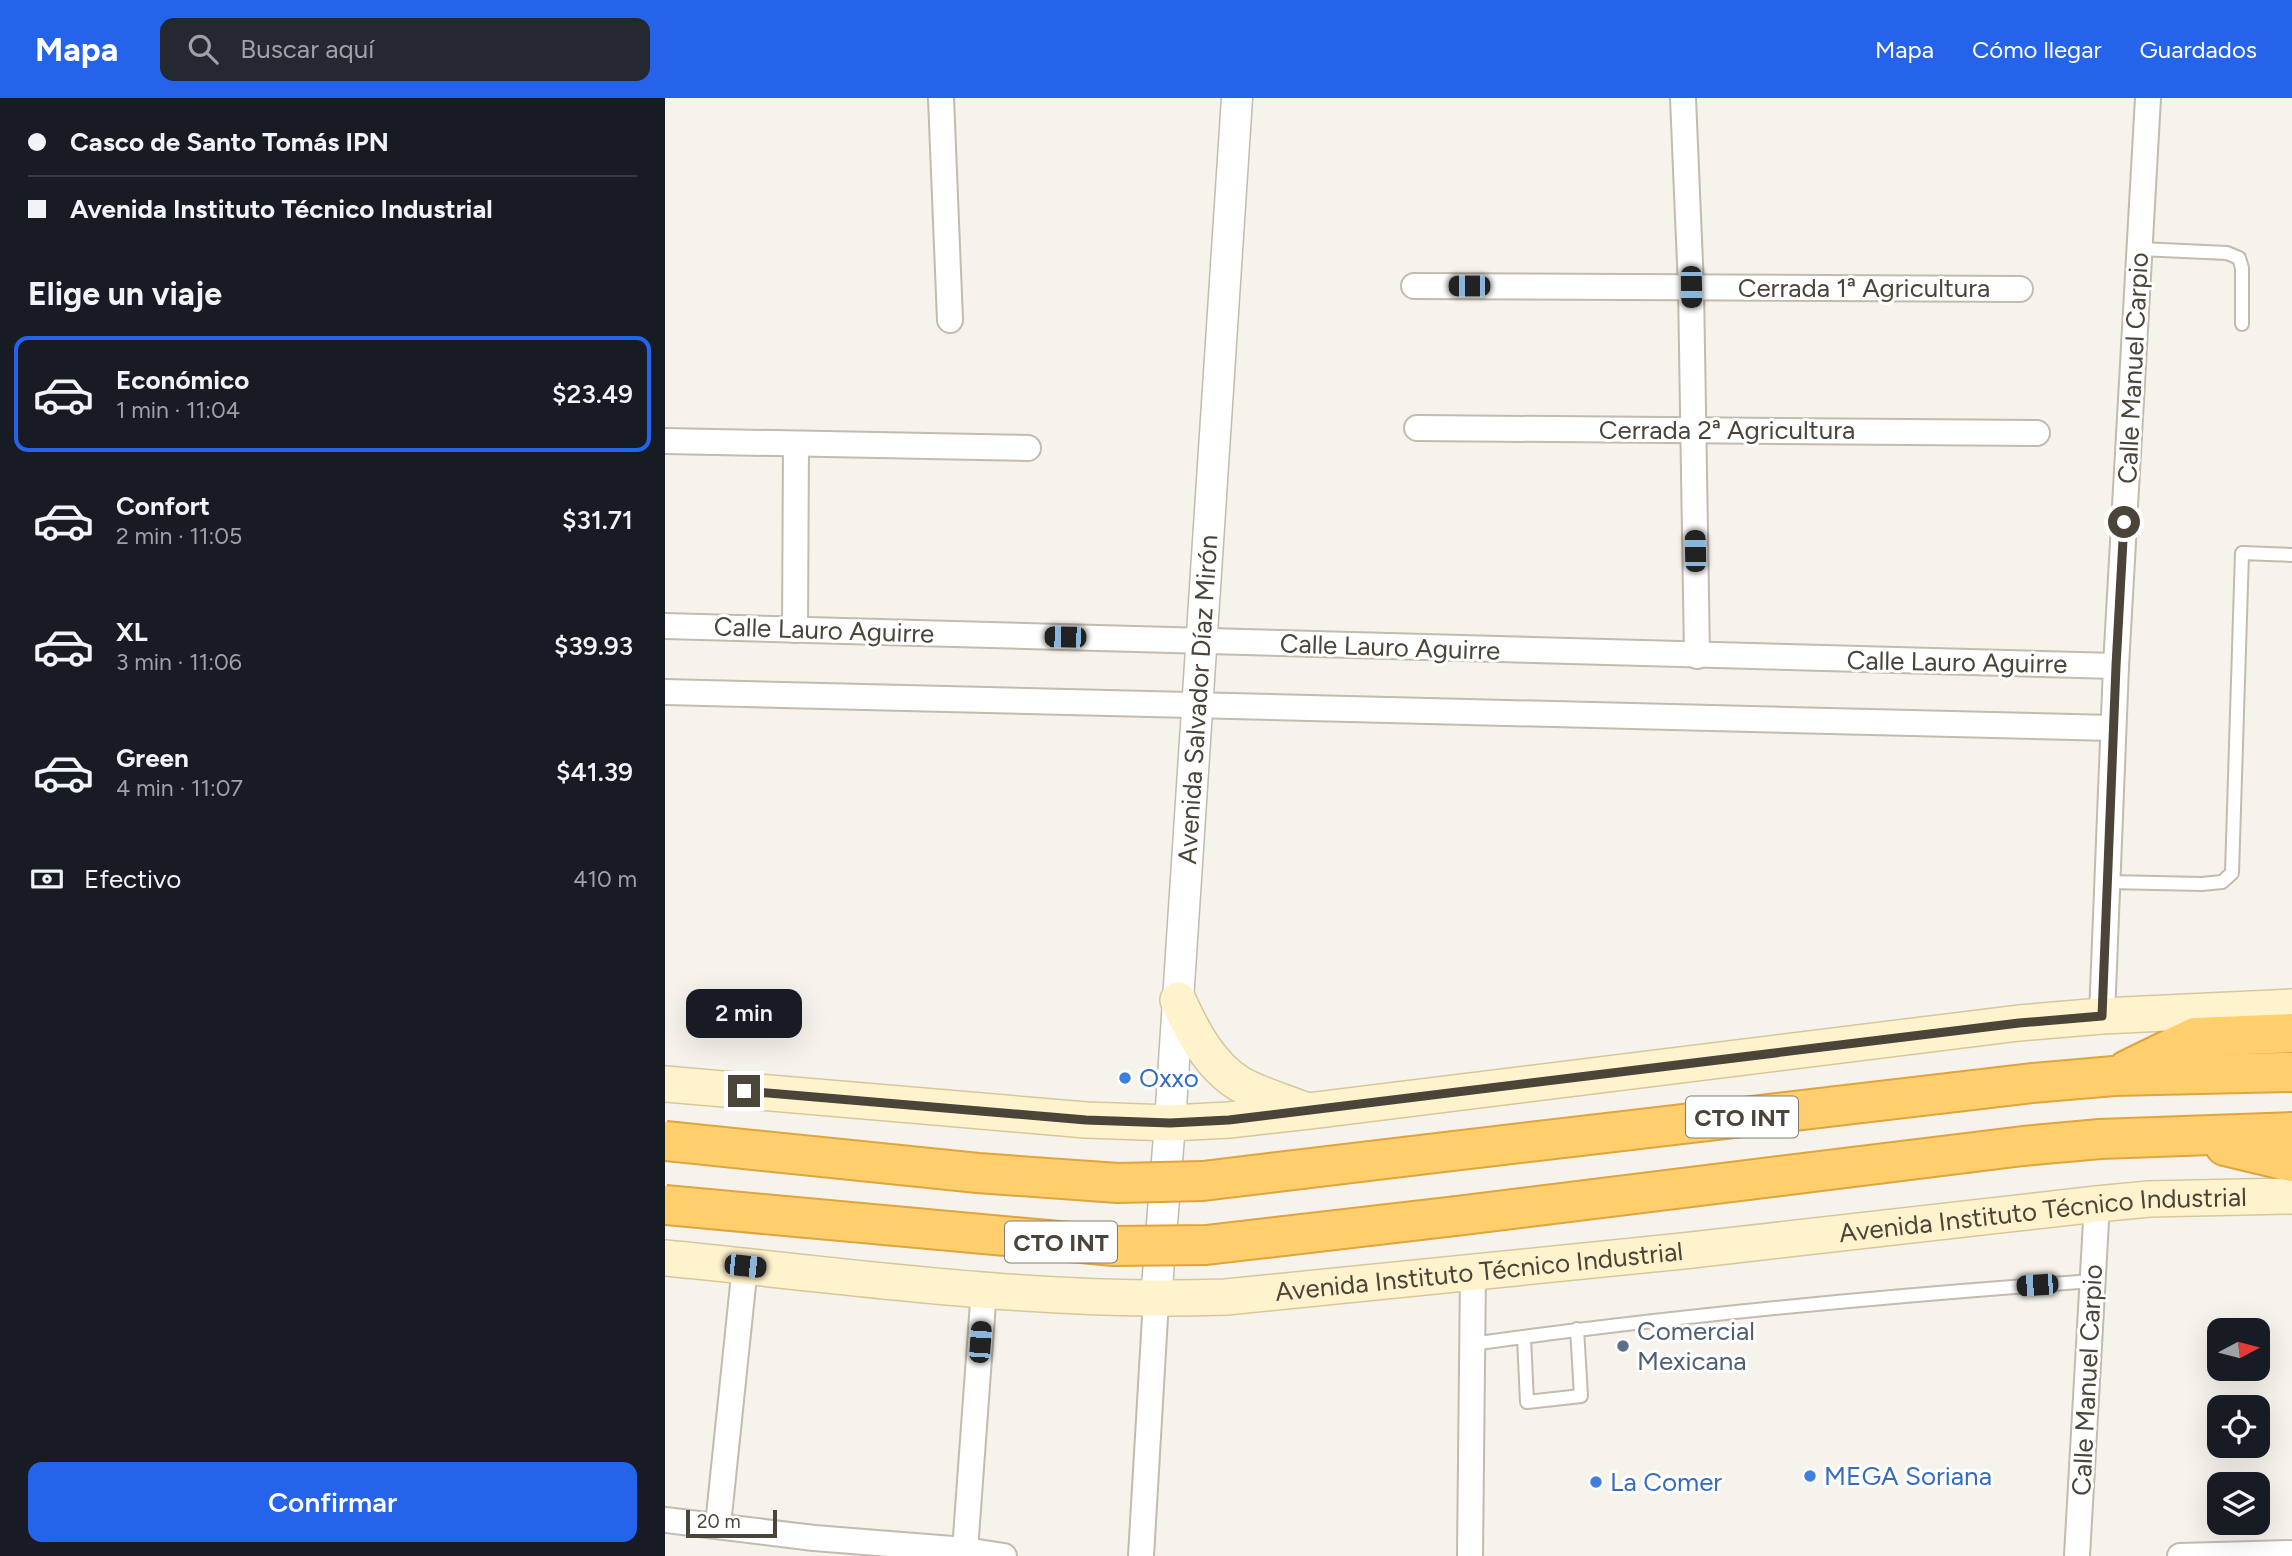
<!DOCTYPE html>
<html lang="es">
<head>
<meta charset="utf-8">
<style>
	body { margin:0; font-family:Figtree,sans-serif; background:#242831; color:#f1f3f6; height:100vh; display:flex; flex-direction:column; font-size:26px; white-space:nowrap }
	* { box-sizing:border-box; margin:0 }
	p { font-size:23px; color:#9ea1a6 }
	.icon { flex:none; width:38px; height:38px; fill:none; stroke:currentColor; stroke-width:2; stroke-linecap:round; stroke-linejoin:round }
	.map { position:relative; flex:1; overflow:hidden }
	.drawer { display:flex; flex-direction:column; background:#171b24; width:665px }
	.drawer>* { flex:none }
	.top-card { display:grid; align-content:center; height:154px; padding:0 28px; background:#171b24 }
	.needle { width:46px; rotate:83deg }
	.buttons { position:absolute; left:1542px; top:1220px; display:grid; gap:14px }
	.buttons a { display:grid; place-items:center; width:63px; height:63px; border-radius:14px; background:#171b24; box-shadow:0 7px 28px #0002; font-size:35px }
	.scale { position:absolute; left:21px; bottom:18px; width:91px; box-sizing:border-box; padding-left:7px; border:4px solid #4b4439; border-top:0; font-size:19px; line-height:24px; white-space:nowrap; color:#4b4439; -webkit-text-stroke:5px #fff; paint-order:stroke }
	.end { position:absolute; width:32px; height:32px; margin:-16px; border:9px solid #4b4439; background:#fff; box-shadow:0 0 0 4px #fff }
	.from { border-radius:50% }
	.bubble { position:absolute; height:49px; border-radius:14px; background:#171b24; box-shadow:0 7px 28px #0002; font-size:23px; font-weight:600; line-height:49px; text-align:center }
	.car { position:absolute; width:21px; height:42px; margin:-21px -10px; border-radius:9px; box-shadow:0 0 5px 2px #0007; background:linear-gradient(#222 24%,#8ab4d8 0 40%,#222 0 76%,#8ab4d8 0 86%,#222 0) }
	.top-card b { display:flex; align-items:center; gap:24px; height:66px; font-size:26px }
	.top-card b+b { border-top:2px solid #363941 }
	.top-card i { width:18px; height:18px; background:#f1f3f6 }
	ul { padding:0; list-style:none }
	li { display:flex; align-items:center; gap:21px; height:116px; margin:0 14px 10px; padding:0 14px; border:4px solid transparent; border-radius:14px }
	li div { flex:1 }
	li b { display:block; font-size:26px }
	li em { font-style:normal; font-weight:600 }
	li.selected { border-color:#2563eb }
	li>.icon { width:63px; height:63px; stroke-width:1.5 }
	h2 { padding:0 28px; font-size:32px; line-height:84px }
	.pay { display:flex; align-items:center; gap:18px; height:77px; padding:0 28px; font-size:26px }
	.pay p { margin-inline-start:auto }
	.button { display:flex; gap:14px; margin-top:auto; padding:14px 28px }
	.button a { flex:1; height:80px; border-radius:14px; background:#2563eb; color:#fff; font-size:28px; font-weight:600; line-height:80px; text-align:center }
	header { display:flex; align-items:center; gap:42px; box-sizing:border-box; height:98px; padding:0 35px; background:#2563eb; color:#fff }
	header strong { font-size:33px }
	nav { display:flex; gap:38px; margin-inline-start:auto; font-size:24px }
	.search { width:490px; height:63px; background:#242831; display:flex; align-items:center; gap:18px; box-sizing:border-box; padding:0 24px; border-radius:14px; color:#9ea1a6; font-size:26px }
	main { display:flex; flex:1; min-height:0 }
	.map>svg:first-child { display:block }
</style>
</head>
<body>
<header>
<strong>Mapa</strong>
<div class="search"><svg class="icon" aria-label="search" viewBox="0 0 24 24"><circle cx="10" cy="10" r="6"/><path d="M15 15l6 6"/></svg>Buscar aquí</div>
<nav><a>Mapa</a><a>Cómo llegar</a><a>Guardados</a></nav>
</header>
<main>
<section class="drawer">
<div class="top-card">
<b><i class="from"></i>Casco de Santo Tomás IPN</b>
<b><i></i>Avenida Instituto Técnico Industrial</b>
</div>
<h2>Elige un viaje</h2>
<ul>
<li class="selected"><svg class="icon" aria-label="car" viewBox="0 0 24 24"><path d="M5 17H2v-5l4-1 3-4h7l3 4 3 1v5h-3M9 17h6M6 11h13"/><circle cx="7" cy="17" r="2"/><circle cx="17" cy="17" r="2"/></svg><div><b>Económico</b><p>1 min · 11:04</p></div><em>$23.49</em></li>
<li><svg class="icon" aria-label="car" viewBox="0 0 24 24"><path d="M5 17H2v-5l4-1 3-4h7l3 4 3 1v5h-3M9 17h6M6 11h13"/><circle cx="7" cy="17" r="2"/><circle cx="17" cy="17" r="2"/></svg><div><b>Confort</b><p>2 min · 11:05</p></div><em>$31.71</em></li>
<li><svg class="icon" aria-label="car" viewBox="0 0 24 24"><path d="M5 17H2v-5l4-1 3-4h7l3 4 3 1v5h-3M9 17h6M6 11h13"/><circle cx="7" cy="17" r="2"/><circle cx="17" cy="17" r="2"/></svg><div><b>XL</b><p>3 min · 11:06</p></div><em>$39.93</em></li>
<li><svg class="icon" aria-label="car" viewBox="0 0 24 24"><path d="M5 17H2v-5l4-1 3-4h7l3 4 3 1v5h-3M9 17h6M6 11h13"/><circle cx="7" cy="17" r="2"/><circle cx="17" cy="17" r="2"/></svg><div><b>Green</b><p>4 min · 11:07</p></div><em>$41.39</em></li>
</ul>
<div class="pay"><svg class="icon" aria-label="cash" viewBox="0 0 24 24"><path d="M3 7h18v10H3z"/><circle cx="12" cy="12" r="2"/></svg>Efectivo<p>410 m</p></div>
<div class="button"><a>Confirmar</a></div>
</section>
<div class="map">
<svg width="1627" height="1458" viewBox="0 0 1627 1458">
	<rect width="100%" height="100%" fill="#f6f3ec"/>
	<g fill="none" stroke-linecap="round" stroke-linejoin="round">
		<g stroke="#c2bbae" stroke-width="16">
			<g id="service">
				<polyline points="1475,151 1562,155 1574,160 1577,170 1577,226"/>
				<polyline points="1443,784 1537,786 1557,784 1567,775 1577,455 1627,457"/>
				<polyline points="859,1239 862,1304 916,1298 912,1231"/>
				<path d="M807,1246C1013,1217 1220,1198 1428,1183"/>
			</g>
		</g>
		<g stroke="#c2bbae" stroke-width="28">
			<g id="minor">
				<polyline points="276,0 285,222"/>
				<polyline points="1018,0 1026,189 1032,558"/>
				<polyline points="749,188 1355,191"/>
				<polyline points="752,330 1372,335"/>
				<polyline points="0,343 363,350"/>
				<polyline points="0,528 1451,568"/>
				<polyline points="130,532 131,346"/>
				<polyline points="0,594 1448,630"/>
				<polyline points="1437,918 1451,568 1483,0"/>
				<polyline points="0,1422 149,1440 300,1452 339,1458"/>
				<polyline points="53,1427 80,1168"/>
				<polyline points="300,1452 319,1191"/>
				<polyline points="476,1458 491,1202"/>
				<polyline points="805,1458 808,1173"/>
				<polyline points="1412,1458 1432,1106"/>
				<polyline points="1515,1458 1627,1455"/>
			</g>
		</g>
		<g stroke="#c2bbae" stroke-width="33">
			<g id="tertiary">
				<path id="s1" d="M491,1202L505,1025L572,0"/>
			</g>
		</g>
		<g stroke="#d6c79b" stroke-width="38">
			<g id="secondary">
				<path d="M513,902C527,933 545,968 575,986C594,997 617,1003 637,1011"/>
				<polyline points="0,986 421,1022 505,1025 564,1022 644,1013 1354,925 1437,918 1627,909"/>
				<path id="s2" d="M0,1160C186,1178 374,1206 561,1199L1018,1153L1432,1106L1484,1101L1627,1098"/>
			</g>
		</g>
		<g stroke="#e0a43c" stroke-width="42">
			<g id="motorway">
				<polyline points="1462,972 1530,939 1627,935"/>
				<polyline points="1560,1048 1627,1064"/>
				<polyline points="788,1053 1367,985 1449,978 1627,974"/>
				<polyline points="791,1118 1358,1048 1435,1041 1627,1034"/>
			</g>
		</g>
		<use href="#service" stroke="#fff" stroke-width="12"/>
		<use href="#minor" stroke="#fff" stroke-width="24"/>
		<use href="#tertiary" stroke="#fff" stroke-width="30"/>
		<use href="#secondary" stroke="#fff3cd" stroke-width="35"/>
		<use href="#motorway" stroke="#ffcf6e" stroke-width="38"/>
		<g stroke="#e0a43c" stroke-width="42" stroke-linecap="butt">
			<g id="motorway-bridge">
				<polyline points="0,1043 313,1075 453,1085 538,1083 788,1053"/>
				<polyline points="0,1107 449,1148 541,1147 791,1118"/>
			</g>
		</g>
		<use href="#motorway-bridge" stroke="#ffcf6e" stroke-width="38"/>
	</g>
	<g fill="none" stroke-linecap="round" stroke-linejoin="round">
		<polyline stroke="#4b4439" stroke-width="9" points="79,993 421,1022 505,1025 564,1022 1354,925 1437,918 1451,568 1459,424"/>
	</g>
	<g fill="#3f7fe0" stroke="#fff" stroke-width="2.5">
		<circle cx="460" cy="980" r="7"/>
		<circle cx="1145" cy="1378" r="7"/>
		<circle cx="931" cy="1384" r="7"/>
	</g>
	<circle fill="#5c6f8a" stroke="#fff" stroke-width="2.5" cx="958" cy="1248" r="7"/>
	<g text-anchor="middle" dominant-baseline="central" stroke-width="6" stroke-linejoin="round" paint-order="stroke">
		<g fill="#fff" stroke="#817c74" stroke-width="2">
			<rect x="1021" y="998.5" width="112" height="41" rx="5"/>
			<rect x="340" y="1123.5" width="112" height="41" rx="5"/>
		</g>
		<g font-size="24" font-weight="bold" fill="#4b4439">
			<text x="1077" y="1019">CTO INT</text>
			<text x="396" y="1144">CTO INT</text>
		</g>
		<g font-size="26" fill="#4b4439" stroke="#fff">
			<text x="1199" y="190">Cerrada 1ª Agricultura</text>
			<text transform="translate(1468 270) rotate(-87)">Calle Manuel Carpio</text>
			<text x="1062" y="332">Cerrada 2ª Agricultura</text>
			<text transform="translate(159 532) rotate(2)">Calle Lauro Aguirre</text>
			<text transform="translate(725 549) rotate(2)">Calle Lauro Aguirre</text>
			<text transform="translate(1292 564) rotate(1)">Calle Lauro Aguirre</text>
			<text stroke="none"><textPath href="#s1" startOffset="602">Avenida Salvador Díaz Mirón</textPath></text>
			<text stroke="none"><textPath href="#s2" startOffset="1384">Avenida Instituto Técnico Industrial</textPath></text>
			<text stroke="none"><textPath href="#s2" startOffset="817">Avenida Instituto Técnico Industrial</textPath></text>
			<text transform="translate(1422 1282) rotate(-87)">Calle Manuel Carpio</text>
		</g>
		<g font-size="26" fill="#366cbe" stroke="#fff" text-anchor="start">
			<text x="474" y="980">Oxxo</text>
			<text x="1159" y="1378">MEGA Soriana</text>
			<text x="945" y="1384">La Comer</text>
		</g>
		<g font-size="26" fill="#4e5e75" stroke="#fff" text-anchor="start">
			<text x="972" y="1233">Comercial<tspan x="972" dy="30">Mexicana</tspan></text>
		</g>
	</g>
</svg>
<div class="buttons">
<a><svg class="needle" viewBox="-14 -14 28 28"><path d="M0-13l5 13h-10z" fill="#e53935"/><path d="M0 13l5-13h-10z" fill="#9ea1a6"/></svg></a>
<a><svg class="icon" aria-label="locate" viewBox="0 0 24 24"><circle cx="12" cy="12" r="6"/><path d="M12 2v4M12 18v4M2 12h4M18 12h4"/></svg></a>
<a><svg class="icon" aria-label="layers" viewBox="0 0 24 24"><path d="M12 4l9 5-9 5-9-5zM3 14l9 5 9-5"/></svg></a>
</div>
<div class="scale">20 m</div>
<i class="end from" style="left:1459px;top:424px"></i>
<i class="end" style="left:79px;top:993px"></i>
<div class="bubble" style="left:21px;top:891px;width:116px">2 min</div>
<i class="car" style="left:804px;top:188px;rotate:270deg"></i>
<i class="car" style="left:1026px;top:189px;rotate:179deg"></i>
<i class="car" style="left:1030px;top:453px;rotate:359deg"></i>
<i class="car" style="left:400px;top:539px;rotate:271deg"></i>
<i class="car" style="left:80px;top:1168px;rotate:96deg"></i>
<i class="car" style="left:1372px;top:1187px;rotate:266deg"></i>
<i class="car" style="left:315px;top:1244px;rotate:4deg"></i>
</div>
</main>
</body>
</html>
